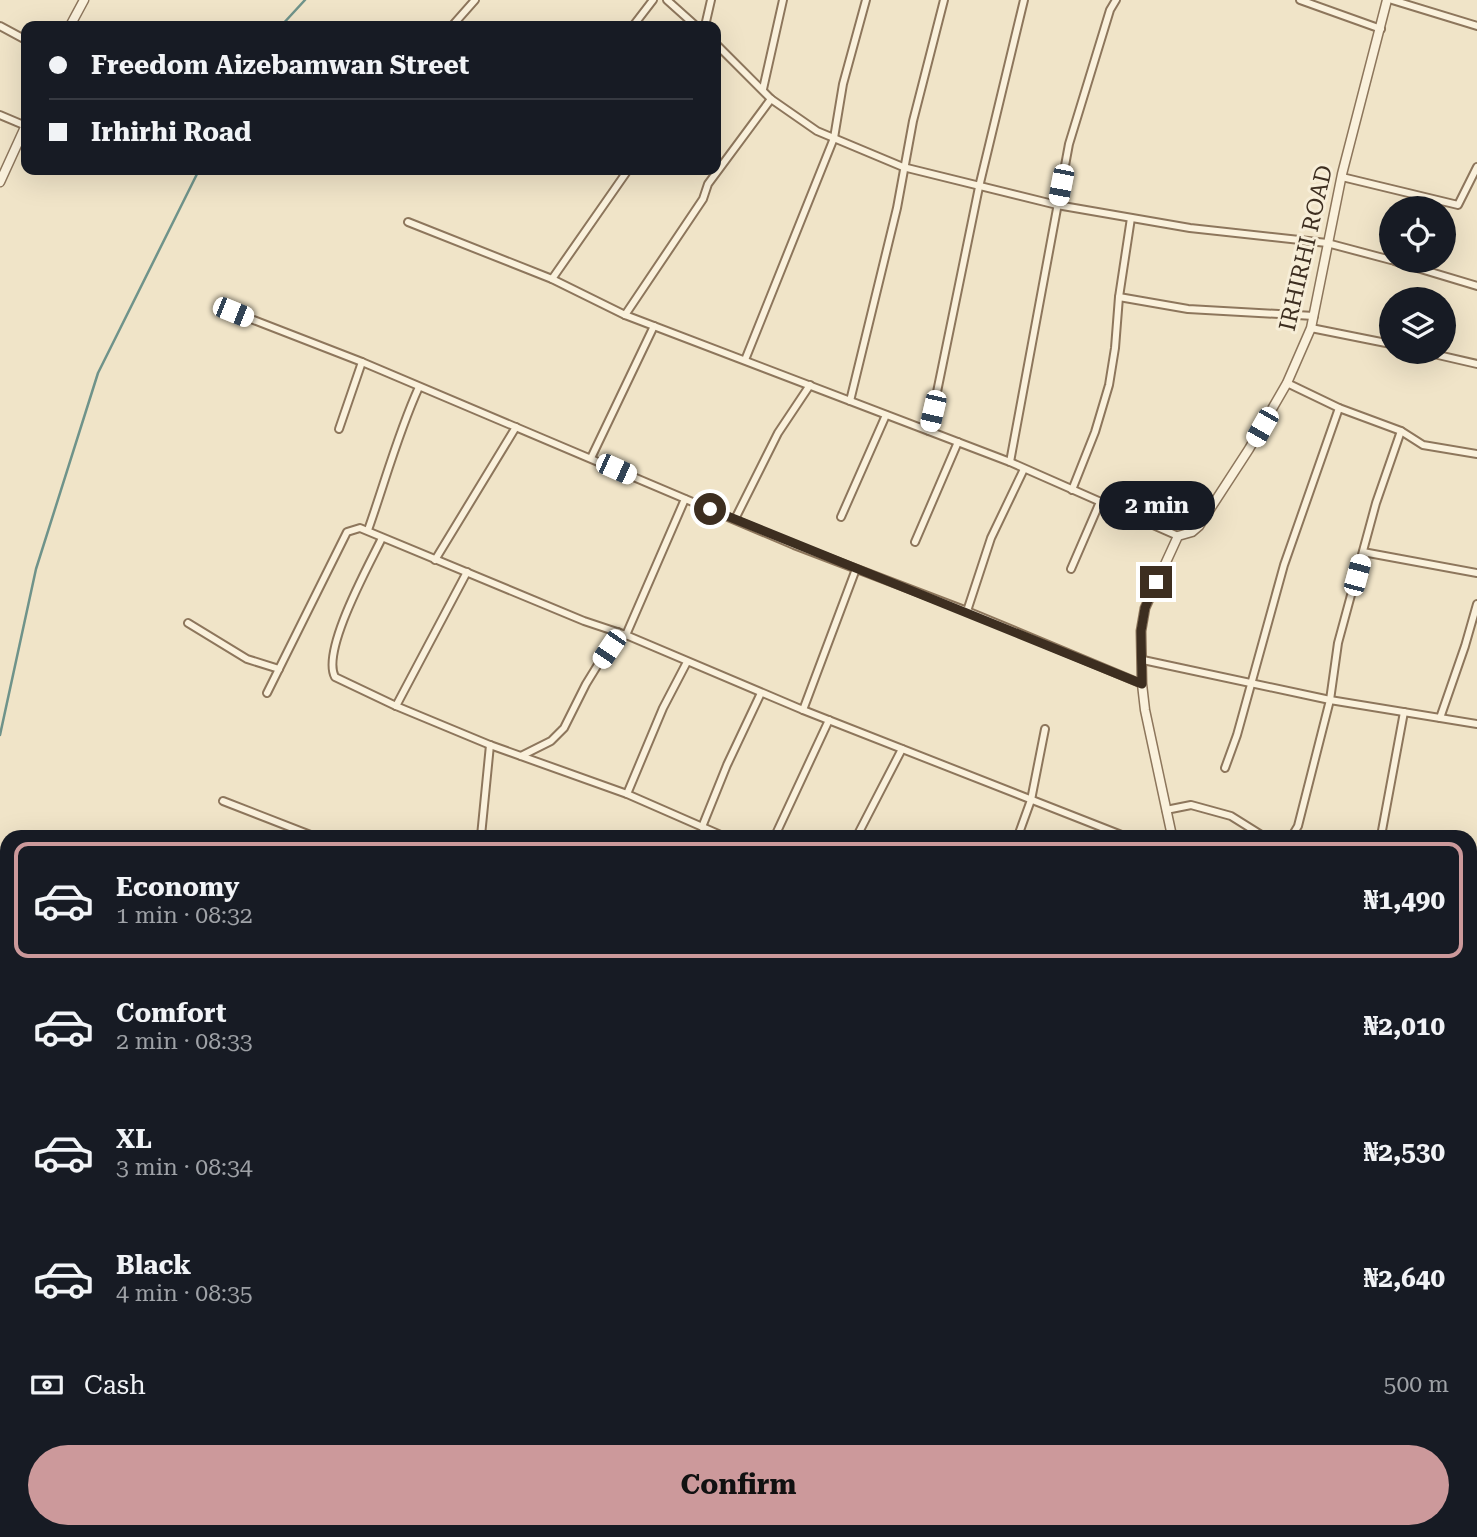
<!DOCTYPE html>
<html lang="en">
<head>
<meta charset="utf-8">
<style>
	body { margin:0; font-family:"Roboto Serif",serif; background:#242831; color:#f1f3f6; height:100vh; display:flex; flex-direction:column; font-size:26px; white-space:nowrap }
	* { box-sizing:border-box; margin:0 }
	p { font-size:23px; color:#9ea1a6 }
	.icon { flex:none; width:38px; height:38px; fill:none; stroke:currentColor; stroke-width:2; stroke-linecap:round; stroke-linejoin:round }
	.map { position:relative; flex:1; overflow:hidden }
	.sheet { position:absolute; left:0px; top:830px; width:1477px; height:709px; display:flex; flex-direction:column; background:#171b24; border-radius:21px 21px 0 0; box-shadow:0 7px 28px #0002 }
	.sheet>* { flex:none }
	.top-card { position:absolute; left:21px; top:21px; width:700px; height:154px; border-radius:14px; box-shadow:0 7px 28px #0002; display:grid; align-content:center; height:154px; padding:0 28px; background:#171b24 }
	.tools { position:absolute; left:1379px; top:196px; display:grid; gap:14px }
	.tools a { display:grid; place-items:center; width:77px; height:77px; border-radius:50%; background:#171b24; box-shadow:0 7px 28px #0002; font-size:35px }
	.end { position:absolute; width:32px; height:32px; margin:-16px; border:9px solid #3d2e20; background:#fff; box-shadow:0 0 0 4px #fff }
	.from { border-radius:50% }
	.bubble { position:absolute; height:49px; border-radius:24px; background:#171b24; box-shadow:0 7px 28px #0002; font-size:23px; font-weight:700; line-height:49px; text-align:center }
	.car { position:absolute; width:21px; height:42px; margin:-21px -10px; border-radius:9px; box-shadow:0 0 5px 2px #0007; background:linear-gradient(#fff 24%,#345 0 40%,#fff 0 76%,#345 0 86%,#fff 0) }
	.top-card b { display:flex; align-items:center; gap:24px; height:66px; font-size:26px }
	.top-card b+b { border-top:2px solid #363941 }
	.top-card i { width:18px; height:18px; background:#f1f3f6 }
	ul { padding:12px 0 0; list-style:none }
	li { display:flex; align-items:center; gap:21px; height:116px; margin:0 14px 10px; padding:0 14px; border:4px solid transparent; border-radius:14px }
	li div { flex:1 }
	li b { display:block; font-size:26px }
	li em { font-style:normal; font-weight:700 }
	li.current { border-color:#cc999b }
	li>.icon { width:63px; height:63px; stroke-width:1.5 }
	.pay { display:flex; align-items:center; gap:18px; height:77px; padding:0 28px; font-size:26px }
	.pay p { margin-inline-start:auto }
	.button { display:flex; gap:14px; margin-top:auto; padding:14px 28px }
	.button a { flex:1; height:80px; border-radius:42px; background:#cc999b; color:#111; font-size:28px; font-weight:700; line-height:80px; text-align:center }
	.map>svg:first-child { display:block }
</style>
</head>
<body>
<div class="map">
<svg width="1477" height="1537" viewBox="0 0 1477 1537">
	<rect width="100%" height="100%" fill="#f0e4c8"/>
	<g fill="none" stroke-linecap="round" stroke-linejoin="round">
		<g stroke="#6f938a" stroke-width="2.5">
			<polyline points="281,26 305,0"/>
			<polyline points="0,735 36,569 98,373 199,170"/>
		</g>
		<g stroke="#8d765c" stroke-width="10">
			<g id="minor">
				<polyline points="667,0 696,26"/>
				<polyline points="1300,0 1381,29"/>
				<polyline points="1392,0 1477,26"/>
				<polyline points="0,26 26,40"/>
				<polyline points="452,26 475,0"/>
				<polyline points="633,26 653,0"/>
				<polyline points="705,26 711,0"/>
				<polyline points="716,44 771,99 817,131 903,167 1057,205 1190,228 1327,243 1391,260"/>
				<polyline points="763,89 783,0"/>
				<polyline points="0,115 26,126"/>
				<polyline points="1342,177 1458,205 1477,167"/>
				<polyline points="408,222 552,279 625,315 1010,462 1178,536"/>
				<polyline points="1394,261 1477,286"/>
				<polyline points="552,279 628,170"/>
				<polyline points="1119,297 1188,309 1314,316"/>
				<polyline points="233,312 362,362 794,545 967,611 1142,684"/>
				<polyline points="625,315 703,199 708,184 771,99"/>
				<polyline points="1311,328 1391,344"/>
				<polyline points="1425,352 1477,364"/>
				<polyline points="745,360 834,138 843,84 866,0"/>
				<polyline points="1287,383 1339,408 1401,431 1423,445 1477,454"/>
				<polyline points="850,401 897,208 913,121 944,0"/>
				<polyline points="339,429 362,362"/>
				<polyline points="929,431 979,187 1024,0"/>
				<polyline points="591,458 654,326"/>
				<polyline points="1010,462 1069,144 1110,10 1116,0"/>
				<polyline points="1072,490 1095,432 1109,385 1115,348 1119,297 1131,218"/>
				<polyline points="841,517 886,415"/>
				<polyline points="735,519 778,433 810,385"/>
				<path d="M368,530C385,482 398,433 419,387"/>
				<path d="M382,538C369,565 321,651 335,677L396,706L490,745L627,794L723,836"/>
				<polyline points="915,542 958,442"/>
				<polyline points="1363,552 1477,573"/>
				<polyline points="435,560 516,427"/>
				<polyline points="1071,569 1100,502"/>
				<polyline points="967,611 991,538 1024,469"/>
				<polyline points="188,623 247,659 279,669"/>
				<polyline points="626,635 685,499"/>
				<polyline points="1143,660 1330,700 1477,724"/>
				<polyline points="267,693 347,532 360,528 584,621 626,635 803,710 1124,836"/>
				<polyline points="396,706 467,572"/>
				<polyline points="803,710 856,569"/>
				<polyline points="1440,718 1465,646 1477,604"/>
				<polyline points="521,756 551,741 564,728 586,684 618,632"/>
				<polyline points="1225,768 1237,735 1284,565 1339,408"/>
				<polyline points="627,794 663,708 687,662"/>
				<polyline points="223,801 313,836"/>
				<polyline points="1166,810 1191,805 1231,816 1263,836"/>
				<polyline points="702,827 727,765 761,693"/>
				<polyline points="481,836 490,745"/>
				<polyline points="775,836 829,720"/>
				<polyline points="857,836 902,749"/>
				<polyline points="1018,836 1031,800 1045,729"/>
				<polyline points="1292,836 1298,826 1330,700 1338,643 1376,503 1401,431"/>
				<polyline points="1381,836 1404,712"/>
				<polyline points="1470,883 1477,885"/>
				<polyline points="1470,1185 1477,1153"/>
				<polyline points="1470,1300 1477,1299"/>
				<polyline points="1470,1454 1477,1453"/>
				<polyline points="360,1531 361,1537"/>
				<polyline points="581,1531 581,1537"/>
				<polyline points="804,1531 804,1537"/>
				<polyline points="1146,1531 1147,1537"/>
				<polyline points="948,1537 987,1531"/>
			</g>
		</g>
		<g stroke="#8d765c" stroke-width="11">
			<g id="tertiary">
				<polyline points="70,26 84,0"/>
				<polyline points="0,182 26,125"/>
				<polyline points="1172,836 1145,710 1142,684 1141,631 1145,608 1178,536 1192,532 1199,526 1249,449 1287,383 1311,328 1342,174 1387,0"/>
				<polyline points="1324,1531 1324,1537"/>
			</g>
		</g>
		<use href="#minor" stroke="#faf1dc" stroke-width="6"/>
		<use href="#tertiary" stroke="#faf1dc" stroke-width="8"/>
	</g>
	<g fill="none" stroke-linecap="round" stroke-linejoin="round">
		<polyline stroke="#3d2e20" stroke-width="9" points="710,509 1142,684 1141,631 1145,608 1156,582"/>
	</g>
	<g text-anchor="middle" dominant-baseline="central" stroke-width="6" stroke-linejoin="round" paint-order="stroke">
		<g font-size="23" fill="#3d2e20" stroke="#f7eed8">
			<text transform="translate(1306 248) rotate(-77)">IRHIRHI ROAD</text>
		</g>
	</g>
</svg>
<div class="tools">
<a><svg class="icon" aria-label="locate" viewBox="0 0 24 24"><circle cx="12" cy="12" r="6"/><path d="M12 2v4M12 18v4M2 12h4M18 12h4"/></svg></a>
<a><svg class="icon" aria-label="layers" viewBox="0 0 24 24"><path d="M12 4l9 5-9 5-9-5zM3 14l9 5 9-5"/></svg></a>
</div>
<i class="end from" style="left:710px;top:509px"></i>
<i class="end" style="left:1156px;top:582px"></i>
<div class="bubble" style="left:1099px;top:481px;width:116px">2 min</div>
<i class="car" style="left:1061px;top:185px;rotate:191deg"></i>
<i class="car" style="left:233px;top:312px;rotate:112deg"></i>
<i class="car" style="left:933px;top:411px;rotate:193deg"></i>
<i class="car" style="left:1262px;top:427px;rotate:210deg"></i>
<i class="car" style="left:616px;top:469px;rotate:114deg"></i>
<i class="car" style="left:1357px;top:575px;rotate:15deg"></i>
<i class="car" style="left:609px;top:649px;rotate:214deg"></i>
<div class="top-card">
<b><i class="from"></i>Freedom Aizebamwan Street</b>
<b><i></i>Irhirhi Road</b>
</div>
<section class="sheet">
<ul>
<li class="current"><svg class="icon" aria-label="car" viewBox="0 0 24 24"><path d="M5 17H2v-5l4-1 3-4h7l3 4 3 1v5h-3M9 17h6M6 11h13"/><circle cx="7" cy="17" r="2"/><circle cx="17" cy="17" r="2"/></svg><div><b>Economy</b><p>1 min · 08:32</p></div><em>₦1,490</em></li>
<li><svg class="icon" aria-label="car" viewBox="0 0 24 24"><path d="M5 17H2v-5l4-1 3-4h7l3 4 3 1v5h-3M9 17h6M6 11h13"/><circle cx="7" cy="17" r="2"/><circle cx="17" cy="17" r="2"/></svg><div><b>Comfort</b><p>2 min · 08:33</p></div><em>₦2,010</em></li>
<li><svg class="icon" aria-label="car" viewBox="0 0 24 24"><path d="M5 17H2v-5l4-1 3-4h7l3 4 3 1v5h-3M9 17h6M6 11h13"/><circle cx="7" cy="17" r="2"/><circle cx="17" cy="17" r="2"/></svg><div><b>XL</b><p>3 min · 08:34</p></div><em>₦2,530</em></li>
<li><svg class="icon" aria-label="car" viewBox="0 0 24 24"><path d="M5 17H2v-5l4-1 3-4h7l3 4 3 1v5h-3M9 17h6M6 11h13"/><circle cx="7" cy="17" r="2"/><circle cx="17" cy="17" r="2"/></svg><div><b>Black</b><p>4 min · 08:35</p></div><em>₦2,640</em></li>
</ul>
<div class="pay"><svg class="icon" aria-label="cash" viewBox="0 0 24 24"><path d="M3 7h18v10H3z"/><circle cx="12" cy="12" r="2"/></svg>Cash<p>500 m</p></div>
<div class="button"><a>Confirm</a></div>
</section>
</div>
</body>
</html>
